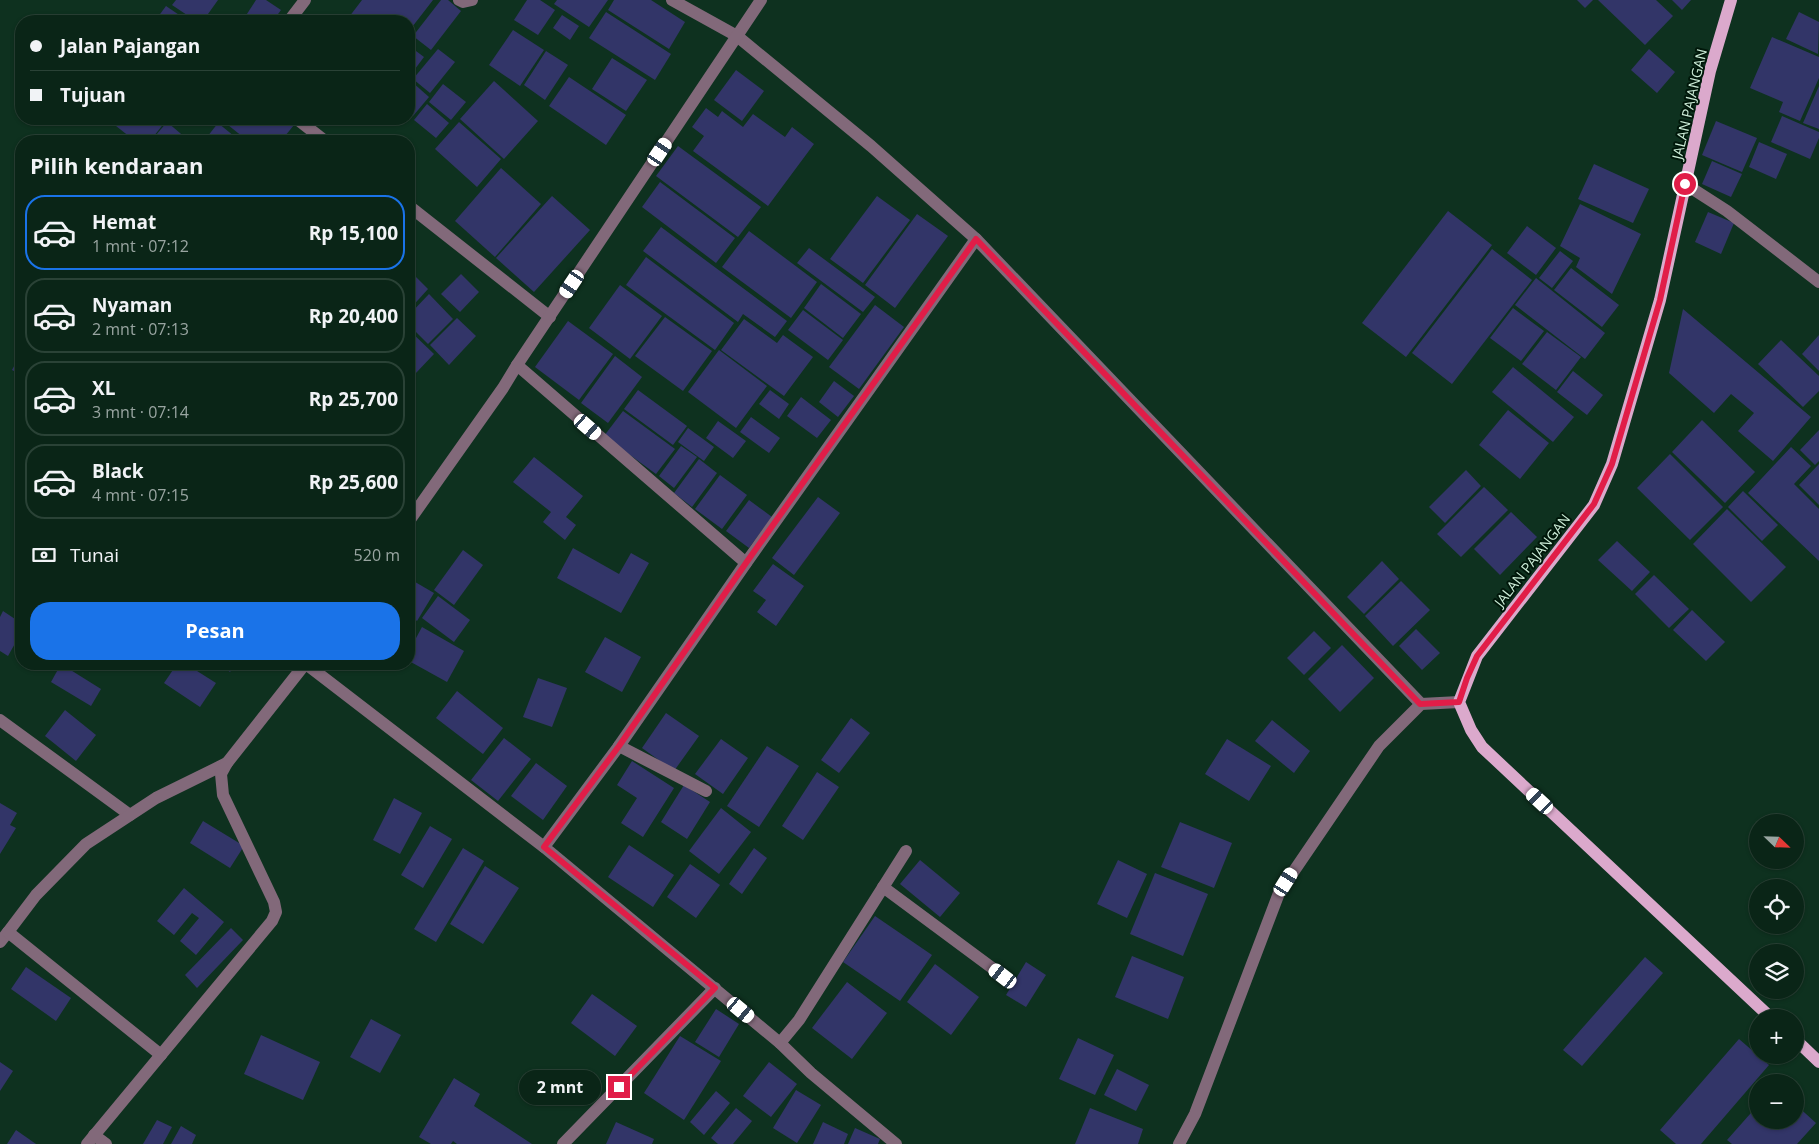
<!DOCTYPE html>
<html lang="id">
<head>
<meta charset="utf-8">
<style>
	body { margin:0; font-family:"Open Sans",sans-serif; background:#183124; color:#f1f3f6; height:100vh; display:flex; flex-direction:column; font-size:19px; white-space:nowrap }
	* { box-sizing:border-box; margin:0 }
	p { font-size:16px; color:#99a5a1 }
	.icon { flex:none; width:28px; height:28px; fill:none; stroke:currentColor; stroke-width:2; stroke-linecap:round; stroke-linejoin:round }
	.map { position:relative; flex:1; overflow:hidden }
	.details { position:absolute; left:15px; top:135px; width:400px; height:535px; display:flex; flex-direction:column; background:#0a2517; border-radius:20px; box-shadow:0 1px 4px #0004,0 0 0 1px #2a4236 }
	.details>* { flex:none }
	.top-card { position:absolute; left:15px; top:15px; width:400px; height:110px; border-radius:20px; box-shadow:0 1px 4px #0004,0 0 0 1px #2a4236; display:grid; align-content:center; height:110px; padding:0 15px; background:#0a2517 }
	.needle { width:32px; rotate:113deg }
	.controls { position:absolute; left:1749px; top:814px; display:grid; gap:10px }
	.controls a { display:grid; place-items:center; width:55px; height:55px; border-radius:50%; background:#0a2517; box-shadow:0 1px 4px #0004,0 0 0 1px #2a4236; font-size:25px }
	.end { position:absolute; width:22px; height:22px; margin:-11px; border:6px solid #e11d48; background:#fff; box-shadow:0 0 0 2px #fff }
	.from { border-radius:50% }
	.bubble { position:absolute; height:35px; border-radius:18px; background:#0a2517; box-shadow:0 1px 4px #0004,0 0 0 1px #2a4236; font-size:16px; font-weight:700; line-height:35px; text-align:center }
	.car { position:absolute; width:15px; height:30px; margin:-15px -8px; border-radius:6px; box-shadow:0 0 4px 1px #0007; background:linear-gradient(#fff 24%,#345 0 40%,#fff 0 76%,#345 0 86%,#fff 0) }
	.top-card b { display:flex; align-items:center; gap:18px; height:48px; font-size:19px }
	.top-card b+b { border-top:1px solid #2a4236 }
	.top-card i { width:12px; height:12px; background:#f1f3f6 }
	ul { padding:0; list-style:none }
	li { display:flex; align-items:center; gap:15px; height:75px; margin:0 10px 8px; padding:0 5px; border:2px solid #2a4236; border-radius:20px }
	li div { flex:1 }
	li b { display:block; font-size:19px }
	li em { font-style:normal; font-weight:700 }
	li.current { border-color:#1a73e8 }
	li>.icon { width:45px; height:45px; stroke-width:1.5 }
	h2 { padding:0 15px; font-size:22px; line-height:60px }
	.pay { display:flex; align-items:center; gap:12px; height:55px; padding:0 15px; font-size:19px }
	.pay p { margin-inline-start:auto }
	.action { display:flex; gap:10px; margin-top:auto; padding:10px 15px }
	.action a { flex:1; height:58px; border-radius:20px; background:#1a73e8; color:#fff; font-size:20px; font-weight:700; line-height:58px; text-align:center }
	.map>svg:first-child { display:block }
</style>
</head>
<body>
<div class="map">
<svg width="1819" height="1144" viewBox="0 0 1819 1144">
	<rect width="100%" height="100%" fill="#0e311f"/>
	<g fill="#323568">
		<polygon points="176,0 218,0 203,21 196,21 172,5"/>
		<polygon points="256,0 266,0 281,10 273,21 252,21 245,17"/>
		<polygon points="362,0 433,0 409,31 409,21 346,21"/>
		<polygon points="441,0 448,0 461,11 431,50 413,36"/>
		<polygon points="527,0 540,0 555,10 538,35 514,20"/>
		<polygon points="557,0 608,0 589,27 554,4"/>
		<polygon points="614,0 651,0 685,22 669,49 608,10"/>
		<polygon points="1577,0 1593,0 1585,8"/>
		<polygon points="1598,0 1656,0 1673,16 1645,45"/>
		<polygon points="1672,0 1691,0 1682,10"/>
		<polygon points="166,6 188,21 155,21"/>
		<polygon points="606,12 671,54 655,80 589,38"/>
		<polygon points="1799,12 1819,22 1818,54 1786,39"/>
		<polygon points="562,15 579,26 570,40 553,28"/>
		<polygon points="513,30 544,50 520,86 489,65"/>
		<polygon points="1772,37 1819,57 1819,78 1800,121 1779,112 1783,102 1750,88"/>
		<polygon points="412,48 424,57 409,77 409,52"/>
		<polygon points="438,49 455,62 430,93 413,79"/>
		<polygon points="1649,49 1675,72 1657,93 1631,70"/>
		<polygon points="546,51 568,65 545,100 524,85"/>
		<polygon points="612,58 647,80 626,111 592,89"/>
		<polygon points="736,70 764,91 742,121 714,100"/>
		<polygon points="569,77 626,115 606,145 549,106"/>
		<polygon points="494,81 538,121 504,159 460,119"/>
		<polygon points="412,82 429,97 413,116 409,113 409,85"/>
		<polygon points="443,84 466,102 451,120 429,102"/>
		<polygon points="1819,86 1819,129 1803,123"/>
		<polygon points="427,104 449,123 436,138 414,120"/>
		<polygon points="706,108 718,117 722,111 743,127 753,114 785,137 792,127 814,144 768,206 693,151 704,136 692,127"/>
		<polygon points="1782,116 1819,132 1819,138 1810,159 1771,142"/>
		<polygon points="114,119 162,119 165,122 150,141 135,141 111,122"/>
		<polygon points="233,119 286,119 294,125 281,141 248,141 228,125"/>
		<polygon points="1716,121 1757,138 1742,172 1702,155"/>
		<polygon points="167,122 187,139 185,141 151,141"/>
		<polygon points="459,122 501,159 477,187 435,149"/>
		<polygon points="218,123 240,141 204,141"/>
		<polygon points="1759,142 1787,154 1776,179 1749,167"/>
		<polygon points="678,146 761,207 738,237 656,176"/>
		<polygon points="1712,161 1742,174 1731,197 1702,184"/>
		<polygon points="1594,164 1649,189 1633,223 1578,199"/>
		<polygon points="501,168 541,204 495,257 455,221"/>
		<polygon points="660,182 735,238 716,263 642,207"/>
		<polygon points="552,196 590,230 534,292 496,258"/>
		<polygon points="877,196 910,220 863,283 830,259"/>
		<polygon points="1580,204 1641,234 1612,294 1576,267 1580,258 1560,246"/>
		<polygon points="1448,211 1492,245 1406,357 1362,323"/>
		<polygon points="1708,212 1734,223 1721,254 1695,242"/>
		<polygon points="917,214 948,236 895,308 865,285"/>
		<polygon points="1527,226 1556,248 1536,275 1507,253"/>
		<polygon points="661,227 787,321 775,337 743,314 738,322 643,251"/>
		<polygon points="749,231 817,282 791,318 722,267"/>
		<polygon points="809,248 875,297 863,312 797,263"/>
		<polygon points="1492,249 1532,280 1452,384 1412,353"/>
		<polygon points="1560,251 1573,261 1552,288 1539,278"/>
		<polygon points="646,257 734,323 715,350 626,285"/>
		<polygon points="1571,268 1619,305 1602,327 1554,290"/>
		<polygon points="412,273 428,289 409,310 409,276"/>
		<polygon points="461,274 479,292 460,312 441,294"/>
		<polygon points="1536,278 1605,333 1585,359 1515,305"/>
		<polygon points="821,284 861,314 843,338 804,308"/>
		<polygon points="620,285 662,316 630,359 589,328"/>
		<polygon points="429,294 453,319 428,344 409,325 409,315"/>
		<polygon points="875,305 904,327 859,389 829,367"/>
		<polygon points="1513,308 1544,331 1521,361 1490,338"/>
		<polygon points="1683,309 1811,417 1773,461 1738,431 1754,413 1731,394 1714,413 1669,373"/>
		<polygon points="803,310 843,340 828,360 788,330"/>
		<polygon points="665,317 712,351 683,391 635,356"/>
		<polygon points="457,318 476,336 449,365 430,345"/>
		<polygon points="744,319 777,343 783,335 813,357 784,396 721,350"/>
		<polygon points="568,321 613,354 579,400 535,367"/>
		<polygon points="409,330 434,354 415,374 409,368"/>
		<polygon points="1547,332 1581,357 1556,390 1522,364"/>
		<polygon points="1819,335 1819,371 1802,354"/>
		<polygon points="1781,340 1819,376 1819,391 1803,407 1758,364"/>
		<polygon points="719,350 767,386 736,428 688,392"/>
		<polygon points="21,353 21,375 12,370"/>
		<polygon points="615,356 642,377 608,423 581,403"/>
		<polygon points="1513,367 1574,417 1553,442 1492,392"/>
		<polygon points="1573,371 1603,395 1587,415 1557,392"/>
		<polygon points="834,381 854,396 838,417 819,402"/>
		<polygon points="638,390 687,426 673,445 624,409"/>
		<polygon points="770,390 789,404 779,419 759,404"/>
		<polygon points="801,397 831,420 817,438 787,416"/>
		<polygon points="1508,410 1549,443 1520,479 1479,445"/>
		<polygon points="623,411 675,449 656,474 604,436"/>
		<polygon points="751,417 780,438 769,453 740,432"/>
		<polygon points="1702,420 1755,472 1725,503 1672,452"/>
		<polygon points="718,421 746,441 733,458 706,438"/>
		<polygon points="688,428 714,447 704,461 678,442"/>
		<polygon points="1819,430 1819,461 1815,465 1800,450"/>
		<polygon points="681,446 697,457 674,488 659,476"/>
		<polygon points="1791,447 1811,466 1794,484 1819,509 1819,561 1748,493"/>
		<polygon points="1670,454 1723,507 1690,540 1637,488"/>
		<polygon points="534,457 583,496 566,517 576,525 565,540 543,522 551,512 513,482"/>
		<polygon points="699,459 717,473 692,507 674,493"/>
		<polygon points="1819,464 1819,505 1799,485"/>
		<polygon points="1466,470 1481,486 1445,523 1429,507"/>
		<polygon points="720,475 747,495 722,529 695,509"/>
		<polygon points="1484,487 1508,510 1461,557 1437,534"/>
		<polygon points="1743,491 1778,525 1762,541 1728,507"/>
		<polygon points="818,497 840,513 794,575 772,558"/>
		<polygon points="749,500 772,517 749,548 726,531"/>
		<polygon points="1727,509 1786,567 1751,602 1693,544"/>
		<polygon points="1511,512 1537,537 1500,575 1474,549"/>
		<polygon points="1617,541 1650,572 1632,591 1598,560"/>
		<polygon points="573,548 619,574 631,553 649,563 621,613 557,578"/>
		<polygon points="463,550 483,565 454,605 434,590"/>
		<polygon points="1382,561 1399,579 1364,614 1347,597"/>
		<polygon points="773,564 804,586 776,626 757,612 766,600 753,591"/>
		<polygon points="1654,575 1689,609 1669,628 1635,594"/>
		<polygon points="410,579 434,593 417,621 409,615"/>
		<polygon points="1401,581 1430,610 1393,646 1365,616"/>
		<polygon points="438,596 470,620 454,642 422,618"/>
		<polygon points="1692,610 1725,642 1706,661 1673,630"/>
		<polygon points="3,611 21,623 21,633 8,656 0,651 0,617"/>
		<polygon points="422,627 464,651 447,682 409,661 409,651"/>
		<polygon points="1416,629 1440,653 1422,670 1399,646"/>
		<polygon points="1314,631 1331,648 1304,675 1287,658"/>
		<polygon points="605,637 641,657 622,692 585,672"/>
		<polygon points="1342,645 1374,678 1340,712 1308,679"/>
		<polygon points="61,664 101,689 91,706 51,682"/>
		<polygon points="177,664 186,664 216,683 200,707 164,683"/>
		<polygon points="219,664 236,664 230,672"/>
		<polygon points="538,678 567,688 552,727 523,717"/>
		<polygon points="457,691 503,728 483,754 436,718"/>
		<polygon points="65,710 96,735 76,761 45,736"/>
		<polygon points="666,713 699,736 674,771 642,748"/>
		<polygon points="851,718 870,733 839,773 821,760"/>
		<polygon points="1272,720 1310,751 1294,773 1255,741"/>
		<polygon points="504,738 531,759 498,801 471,780"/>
		<polygon points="721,739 748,758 723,794 695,774"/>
		<polygon points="1227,739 1271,766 1249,801 1205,774"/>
		<polygon points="767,746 799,766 759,827 727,806"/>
		<polygon points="632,761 674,788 643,837 621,823 637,798 617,785"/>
		<polygon points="536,763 567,786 543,820 511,796"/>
		<polygon points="817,772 839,787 803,840 782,826"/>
		<polygon points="684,785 710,802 687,839 661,822"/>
		<polygon points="394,798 422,813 400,854 373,840"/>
		<polygon points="0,803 17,813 10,825 16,828 0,854"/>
		<polygon points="721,808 751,832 719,874 689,851"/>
		<polygon points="203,821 244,846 230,868 190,843"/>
		<polygon points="1180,822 1232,843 1214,888 1161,867"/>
		<polygon points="430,826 452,839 423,888 401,875"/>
		<polygon points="629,845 674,875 653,907 608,877"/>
		<polygon points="463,848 484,861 436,942 414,929"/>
		<polygon points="754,848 767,858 742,894 729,884"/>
		<polygon points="920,860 960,893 940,917 900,884"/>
		<polygon points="1118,860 1147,874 1127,918 1097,904"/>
		<polygon points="690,864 720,885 696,918 667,897"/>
		<polygon points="485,866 519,888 483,944 450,924"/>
		<polygon points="1155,873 1208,894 1183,956 1130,934"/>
		<polygon points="184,888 224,922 196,955 180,941 199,918 192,913 174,935 157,921"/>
		<polygon points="875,916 932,955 900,1001 843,962"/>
		<polygon points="231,928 243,940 197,988 185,975"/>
		<polygon points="1132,956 1184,977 1168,1019 1115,997"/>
		<polygon points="1645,957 1663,973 1582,1066 1563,1050"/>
		<polygon points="1026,962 1046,975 1026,1007 1006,995"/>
		<polygon points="935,964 979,997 951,1035 907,1002"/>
		<polygon points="26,967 71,998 56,1021 11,989"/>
		<polygon points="847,982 887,1013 852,1059 812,1028"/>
		<polygon points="592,994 637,1026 615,1056 571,1023"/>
		<polygon points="716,1009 739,1024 719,1057 695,1042"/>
		<polygon points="371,1019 401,1035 380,1073 350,1057"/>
		<polygon points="261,1035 320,1062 303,1100 244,1074"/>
		<polygon points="680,1036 721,1061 684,1120 644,1093"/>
		<polygon points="1078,1038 1114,1055 1095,1095 1059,1079"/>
		<polygon points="1739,1039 1769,1065 1701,1144 1676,1144 1660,1130"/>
		<polygon points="0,1062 13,1071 0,1091"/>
		<polygon points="769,1062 797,1084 771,1117 743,1096"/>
		<polygon points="1117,1069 1149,1085 1136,1111 1104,1095"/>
		<polygon points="454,1078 480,1094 474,1106 532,1144 457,1144 453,1141 451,1144 431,1144 419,1137"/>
		<polygon points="796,1090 821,1105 797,1143 773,1128"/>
		<polygon points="716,1091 730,1103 704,1135 690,1122"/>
		<polygon points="1795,1104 1816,1123 1797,1144 1732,1144 1727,1140 1758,1105 1758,1120 1795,1120"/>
		<polygon points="736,1108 752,1121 733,1144 718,1144 711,1138"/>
		<polygon points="1090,1108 1143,1129 1138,1144 1075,1144"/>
		<polygon points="157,1120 172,1127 163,1144 143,1144"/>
		<polygon points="616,1122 654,1139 652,1144 606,1144"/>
		<polygon points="823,1122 848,1134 844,1144 813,1144"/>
		<polygon points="181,1126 196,1135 192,1144 171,1144"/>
		<polygon points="855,1128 880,1139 878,1144 848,1144"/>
		<polygon points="16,1130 36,1144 7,1144"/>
	</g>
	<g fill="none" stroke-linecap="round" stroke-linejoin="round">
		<g stroke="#82697a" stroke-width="12">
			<polyline points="459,0 463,2 472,0"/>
			<polyline points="672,0 737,36 871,146 976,239 1421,704"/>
			<polyline points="289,21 305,0"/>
			<polyline points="297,119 325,141"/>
			<polyline points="1685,184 1727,211 1819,282"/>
			<polyline points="409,206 550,317"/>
			<polyline points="517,365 746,563"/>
			<polyline points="409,521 503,388 517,365 761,0"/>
			<polyline points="306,664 544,847"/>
			<polyline points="0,720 130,815"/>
			<polyline points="619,746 706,791"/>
			<polyline points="883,887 1003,976"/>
			<polyline points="0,942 8,932"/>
			<polyline points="780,1043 544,847 619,746 746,563 976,239"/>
			<polyline points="161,1055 8,932 36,895 86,844 156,798 227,763"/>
			<polyline points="94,1135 106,1144"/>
			<polyline points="87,1144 272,921 276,912 274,902 223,795 221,774 227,763 305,664"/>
			<polyline points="563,1144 715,988"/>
			<polyline points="896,1144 811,1073 780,1043 799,1020 906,851"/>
			<polyline points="1179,1144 1195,1114 1279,893 1379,746 1421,704 1459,702"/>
		</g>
		<g stroke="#dba9cc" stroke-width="12">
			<polyline points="1731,0 1710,71 1660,300 1612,464 1594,505 1477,656 1459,702 1471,730 1482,747 1771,1018"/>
			<polyline points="1795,1039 1819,1062"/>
		</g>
	</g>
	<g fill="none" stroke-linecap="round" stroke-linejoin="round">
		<polyline stroke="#e11d48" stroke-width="6" points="619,1087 715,988 544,847 619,746 746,563 976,239 1420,704 1459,702 1467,678 1477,656 1594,504 1612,464 1660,300 1685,184"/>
	</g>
	<g text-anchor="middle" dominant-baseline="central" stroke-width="4" stroke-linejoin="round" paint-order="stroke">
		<g font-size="14" fill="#ccedd8" stroke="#00170a">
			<text transform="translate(1689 104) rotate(-77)">JALAN PAJANGAN</text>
			<text transform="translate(1532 560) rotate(-52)">JALAN PAJANGAN</text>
		</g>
	</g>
</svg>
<div class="controls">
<a><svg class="needle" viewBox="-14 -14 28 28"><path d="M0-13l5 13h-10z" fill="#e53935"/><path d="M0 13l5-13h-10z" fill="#99a5a1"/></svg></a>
<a><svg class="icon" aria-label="locate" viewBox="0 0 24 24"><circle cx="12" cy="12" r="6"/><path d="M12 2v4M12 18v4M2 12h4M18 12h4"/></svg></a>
<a><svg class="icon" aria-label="layers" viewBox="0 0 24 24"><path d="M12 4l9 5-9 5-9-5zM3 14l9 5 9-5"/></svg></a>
<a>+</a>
<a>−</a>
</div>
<i class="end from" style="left:1685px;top:184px"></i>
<i class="end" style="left:619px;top:1087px"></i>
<div class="bubble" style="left:519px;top:1070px;width:82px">2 mnt</div>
<i class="car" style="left:660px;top:152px;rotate:34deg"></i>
<i class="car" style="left:572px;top:284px;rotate:214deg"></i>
<i class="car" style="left:588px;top:427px;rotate:131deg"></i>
<i class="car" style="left:1540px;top:801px;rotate:313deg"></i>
<i class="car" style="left:1286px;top:882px;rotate:32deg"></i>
<i class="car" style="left:1003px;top:976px;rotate:307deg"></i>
<i class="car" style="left:741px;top:1010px;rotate:130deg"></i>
<div class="top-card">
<b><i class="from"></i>Jalan Pajangan</b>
<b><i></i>Tujuan</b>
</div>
<section class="details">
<h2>Pilih kendaraan</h2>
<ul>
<li class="current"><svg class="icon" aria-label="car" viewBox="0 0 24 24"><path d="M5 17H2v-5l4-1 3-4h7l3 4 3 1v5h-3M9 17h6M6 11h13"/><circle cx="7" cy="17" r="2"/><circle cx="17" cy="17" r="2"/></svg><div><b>Hemat</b><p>1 mnt · 07:12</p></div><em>Rp 15,100</em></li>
<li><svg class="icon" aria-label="car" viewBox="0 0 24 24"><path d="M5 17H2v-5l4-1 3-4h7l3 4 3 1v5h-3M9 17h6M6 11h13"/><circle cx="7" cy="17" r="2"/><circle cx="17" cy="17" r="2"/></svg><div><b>Nyaman</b><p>2 mnt · 07:13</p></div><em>Rp 20,400</em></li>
<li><svg class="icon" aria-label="car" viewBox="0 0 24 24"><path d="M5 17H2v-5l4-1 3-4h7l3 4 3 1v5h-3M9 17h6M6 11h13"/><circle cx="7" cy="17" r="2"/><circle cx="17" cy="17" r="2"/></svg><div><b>XL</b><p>3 mnt · 07:14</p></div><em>Rp 25,700</em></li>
<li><svg class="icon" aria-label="car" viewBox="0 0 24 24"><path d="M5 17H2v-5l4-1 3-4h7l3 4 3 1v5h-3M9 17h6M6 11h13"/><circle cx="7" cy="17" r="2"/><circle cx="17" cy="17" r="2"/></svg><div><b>Black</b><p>4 mnt · 07:15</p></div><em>Rp 25,600</em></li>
</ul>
<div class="pay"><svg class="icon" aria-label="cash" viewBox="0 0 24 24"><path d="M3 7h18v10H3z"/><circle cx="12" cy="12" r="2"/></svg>Tunai<p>520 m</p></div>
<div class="action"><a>Pesan</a></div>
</section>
</div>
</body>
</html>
